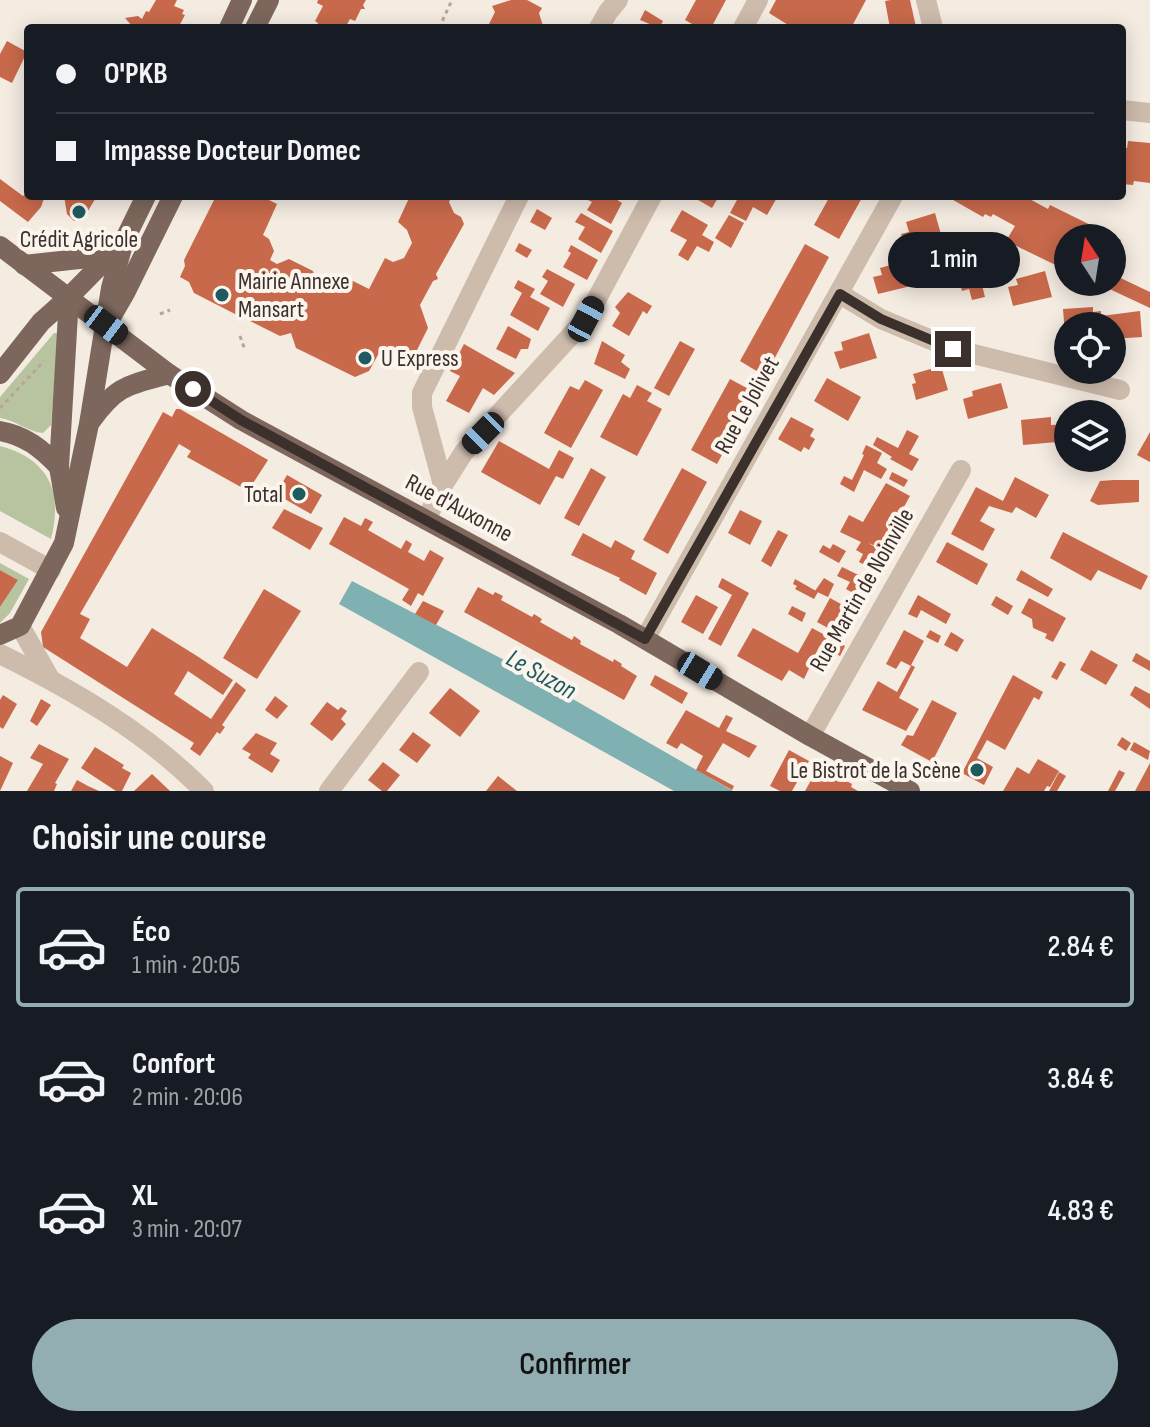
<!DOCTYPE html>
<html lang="fr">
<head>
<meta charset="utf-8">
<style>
	body { margin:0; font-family:"Sofia Sans Condensed",sans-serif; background:#20242c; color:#f1f3f6; height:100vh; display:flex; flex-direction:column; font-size:30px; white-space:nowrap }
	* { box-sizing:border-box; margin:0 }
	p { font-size:26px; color:#9ea1a6 }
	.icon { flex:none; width:44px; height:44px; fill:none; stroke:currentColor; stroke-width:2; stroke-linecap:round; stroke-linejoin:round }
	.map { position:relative; height:791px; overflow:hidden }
	.drawer { display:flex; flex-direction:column; background:#171b24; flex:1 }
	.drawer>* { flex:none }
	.top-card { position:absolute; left:24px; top:24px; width:1102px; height:176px; border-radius:8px; box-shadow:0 4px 20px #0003; display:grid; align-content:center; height:176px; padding:0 32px; background:#171b24 }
	.needle { width:52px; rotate:348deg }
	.buttons { position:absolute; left:1054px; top:224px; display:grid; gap:16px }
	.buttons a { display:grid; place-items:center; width:72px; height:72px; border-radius:50%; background:#171b24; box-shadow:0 4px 20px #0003; font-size:40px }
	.end { position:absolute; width:36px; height:36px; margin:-18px; border:10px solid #3b302b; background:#fff; box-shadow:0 0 0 4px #fff }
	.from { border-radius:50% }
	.bubble { position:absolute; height:56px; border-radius:28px; background:#171b24; box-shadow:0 4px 20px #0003; font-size:26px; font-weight:600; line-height:56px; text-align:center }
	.car { position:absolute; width:24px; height:48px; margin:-24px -12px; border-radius:10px; box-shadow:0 0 6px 2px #0007; background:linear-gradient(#222 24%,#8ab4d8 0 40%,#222 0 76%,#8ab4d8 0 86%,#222 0) }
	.top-card b { display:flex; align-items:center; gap:28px; height:76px; font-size:30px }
	.top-card b+b { border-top:2px solid #363941 }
	.top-card i { width:20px; height:20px; background:#f1f3f6 }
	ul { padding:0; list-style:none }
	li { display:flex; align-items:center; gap:24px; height:120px; margin:0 16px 12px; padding:0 16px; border:4px solid transparent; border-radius:8px }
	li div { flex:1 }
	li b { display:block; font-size:30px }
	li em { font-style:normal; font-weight:600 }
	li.current { border-color:#92aeb2 }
	li>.icon { width:72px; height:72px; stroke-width:1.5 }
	h2 { padding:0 32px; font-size:36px; line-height:96px }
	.cta { display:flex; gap:16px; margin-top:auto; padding:16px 32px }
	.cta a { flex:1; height:92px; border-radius:48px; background:#92aeb2; color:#111; font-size:32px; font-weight:600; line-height:92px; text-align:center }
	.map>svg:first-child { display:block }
</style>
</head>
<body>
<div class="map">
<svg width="1150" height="791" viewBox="0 0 1150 791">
	<rect width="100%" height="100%" fill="#f4ebe1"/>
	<g fill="#b8c4a0">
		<path d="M54,333H57L58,337L51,425L43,433C28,432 15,420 0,418V397Z"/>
		<path d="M0,446C49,459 63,492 51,539L0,511Z"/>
		<polygon points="0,563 29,579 10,613 0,623 0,607 18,580 0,570"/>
	</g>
	<polygon fill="#7fb0b2" points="352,581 510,663 733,791 674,791 339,604"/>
	<g fill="#c8694b">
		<polygon points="156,0 177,0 174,6 184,10 182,14 185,15 178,28 131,28 132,26 125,18 138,16 142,19 146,11 149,12"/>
		<polygon points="318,0 366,0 363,5 365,9 361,9 355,21 350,19 345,28 316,28 318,23 315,21 323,6 317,3"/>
		<polygon points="511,0 527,0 542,8 539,13 543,26 536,28 487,28 495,12 492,6"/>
		<polygon points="696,0 726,0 711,28 699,28 685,20"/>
		<polygon points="776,0 866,0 851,28 793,28 769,13"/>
		<polygon points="891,0 910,0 916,27 890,28 885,1"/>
		<polygon points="645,10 663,21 659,28 640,20"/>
		<polygon points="7,41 27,52 12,83 0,77 0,54"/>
		<polygon points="1128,141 1150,143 1150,183 1134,181 1133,185 1122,184 1122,148 1127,148"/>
		<polygon points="0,179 23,196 28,191 28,196 45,196 41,207 28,222 0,201"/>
		<polygon points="64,196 97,196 86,214 74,221 67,214"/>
		<polygon points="216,196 261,196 277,204 263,235 269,239 274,251 270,260 277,264 289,259 313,271 316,280 339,274 369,289 385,258 393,262 404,258 412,243 407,230 398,222 410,196 452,196 449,202 454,213 461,217 464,224 436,274 438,279 433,281 420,305 428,328 412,360 401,364 379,353 369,371 355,377 296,348 291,333 280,336 244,318 242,313 237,315 194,293 189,282 180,277 185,266 184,260"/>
		<polygon points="590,196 611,196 622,203 611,224 587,210 592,202 588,200"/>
		<polygon points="691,196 719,196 712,208"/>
		<polygon points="739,196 778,196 767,215 753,207 746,221 730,213"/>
		<polygon points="830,196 863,196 839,239 814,225"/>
		<polygon points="946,196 1024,196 1048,209 1050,205 1121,240 1112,257 1112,238 1068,238 1068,271 1006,241 1015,226 993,214 991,217 985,214 983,217"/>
		<polygon points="537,209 552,218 545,230 530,222"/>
		<polygon points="682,210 708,225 702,235 714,242 709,252 697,246 688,261 678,255 687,240 670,231"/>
		<polygon points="581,213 613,231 601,253 578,239 585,227 575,222"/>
		<polygon points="935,213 942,238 905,249 901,234 909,232 906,222"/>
		<polygon points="729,215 744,223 731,248 715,238"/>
		<polygon points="519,243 532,250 527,258 515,251"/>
		<polygon points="805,244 829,257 765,376 740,361"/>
		<polygon points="571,245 598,260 587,280 563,267 571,253 568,251"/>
		<polygon points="992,255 999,281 982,285 985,297 972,300 969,289 962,291 957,274 965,272 963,264"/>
		<polygon points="908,260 915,285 878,294 873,277 882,275 880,268"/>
		<polygon points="547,269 575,284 563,307 540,294 548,281 542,277"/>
		<polygon points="1045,271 1052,297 1013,306 1008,287 1018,285 1016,279"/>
		<polygon points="1112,274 1150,292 1150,308 1103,286 1105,282 1112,282"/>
		<polygon points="518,280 535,289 530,297 550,308 538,331 510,315 522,293 514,288"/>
		<polygon points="628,292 652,306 647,314 643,311 629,336 612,326 620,313 615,307"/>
		<polygon points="1093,307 1093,312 1101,311 1101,316 1140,311 1142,337 1112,339 1112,326 1068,326 1068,335 1065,335 1063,309"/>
		<polygon points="508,326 531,339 528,349 521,349 516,359 496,349"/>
		<polygon points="869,333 877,358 840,369 834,352 843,350 841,342"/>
		<polygon points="602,341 625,355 621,362 630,369 625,379 594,364"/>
		<polygon points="680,341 695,349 669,396 654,388"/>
		<polygon points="464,344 515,373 494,395 483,388 469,413 446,401 460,376 450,371"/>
		<polygon points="941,366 948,390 916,400 912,384 916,383 913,374"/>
		<polygon points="827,378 861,397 848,421 814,401"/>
		<polygon points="730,379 756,393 717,464 691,450"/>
		<polygon points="585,380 603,390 571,448 544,433 570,386 579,390"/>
		<polygon points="1001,383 1008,408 968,419 963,399 973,396 972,391"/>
		<polygon points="637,385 652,393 647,401 662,409 637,456 600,437 623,394 630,398"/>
		<polygon points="176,409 180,409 268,460 248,491 187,457 191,451 179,444 80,614 90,619 80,638 127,667 152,628 197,656 233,680 223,695 188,671 174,694 211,719 236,682 246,690 222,725 225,727 220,734 217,732 200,756 190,749 194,743 43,647 41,632 163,412 172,417"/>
		<polygon points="791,417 814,429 810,436 815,439 809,450 804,447 801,452 778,439"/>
		<polygon points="1051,417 1051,425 1068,424 1068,441 1023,445 1021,420"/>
		<polygon points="907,430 919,436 909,454 919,459 912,471 890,459 892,457 873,445 877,437 898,448"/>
		<polygon points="1150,432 1150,462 1137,455"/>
		<polygon points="499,441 549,469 559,450 574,458 563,479 556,476 540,505 481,472"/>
		<polygon points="866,445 882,453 877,463 887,469 881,479 864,470 854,492 840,484 844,476 852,480 864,455 862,454"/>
		<polygon points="591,468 606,477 579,526 564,518"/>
		<polygon points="682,468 707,482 668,554 643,540"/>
		<polygon points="892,472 908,480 904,487 889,479"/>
		<polygon points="287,475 322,495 311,514 276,494"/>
		<polygon points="1015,477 1049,495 1036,518 1016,507 1012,513 989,506 980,521 995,529 983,551 951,534 976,487 1003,501"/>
		<polygon points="1114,480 1139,480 1139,502 1098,505 1090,501 1100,481"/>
		<polygon points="886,483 910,496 881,548 868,543 890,555 880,573 859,562 863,554 856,550 861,542 840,532 849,515 863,522"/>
		<polygon points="284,509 323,528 310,550 272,528"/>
		<polygon points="740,510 762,521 750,545 728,533"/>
		<polygon points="344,517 361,526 365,518 373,522 368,530 401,549 406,540 412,544 408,552 424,561 430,550 444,558 423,596 418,593 411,606 402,600 409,589 329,544"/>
		<polygon points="778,530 788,535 771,567 761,561"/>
		<polygon points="1063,532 1148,576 1141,590 1098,570 1091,581 1050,558"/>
		<polygon points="583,533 611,548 615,540 635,551 631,559 657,573 646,595 619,580 620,578 571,555"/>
		<polygon points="947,542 988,564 977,585 936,562"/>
		<polygon points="833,544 846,551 839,563 819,552 823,545 830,549"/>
		<polygon points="842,567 873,582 860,609 848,603 853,593 846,589 850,582 837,576"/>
		<polygon points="0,570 18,580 0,607"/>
		<polygon points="1021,570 1053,589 1048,597 1016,580"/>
		<polygon points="722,578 749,593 721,646 708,639 732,595 718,587"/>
		<polygon points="824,578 834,584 828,597 815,591"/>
		<polygon points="795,579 818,592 814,599 795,589 797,586 793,584"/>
		<polygon points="478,587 493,595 495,592 503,596 501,600 532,617 534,614 542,619 540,622 572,640 574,636 581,641 580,644 613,662 614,659 622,664 621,666 637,676 624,700 464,612"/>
		<polygon points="264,589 301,611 257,679 223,658"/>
		<polygon points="696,595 718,607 703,634 681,622"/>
		<polygon points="918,595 951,614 946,624 921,610 917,618 908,614"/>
		<polygon points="996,596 1013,606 1008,615 991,605"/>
		<polygon points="830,598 852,610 839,634 817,622"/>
		<polygon points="1029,598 1066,618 1053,642 1045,638 1047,634 1033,628 1032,619 1021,613"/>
		<polygon points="423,601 444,611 436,625 415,614"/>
		<polygon points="792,606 806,613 802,622 788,614"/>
		<polygon points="753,628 798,653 812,628 845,646 840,656 820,645 804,679 789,670 782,681 737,656"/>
		<polygon points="904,630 924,641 911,665 915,667 899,698 919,709 906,731 862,710 878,681 897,692 911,666 901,661 896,669 886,664"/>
		<polygon points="930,630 941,636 938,643 926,637"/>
		<polygon points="951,632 964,640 957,652 944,645"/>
		<polygon points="1091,650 1118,665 1106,685 1080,670"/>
		<polygon points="1136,653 1150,661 1150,671 1132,661"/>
		<polygon points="1060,661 1066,664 1057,680 1051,677"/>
		<polygon points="655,675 688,693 682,704 650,685"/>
		<polygon points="1013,675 1043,692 1039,700 1034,697 1005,750 987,740 977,758 993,767 984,785 962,773"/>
		<polygon points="1135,686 1150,694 1150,709 1130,695"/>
		<polygon points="450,688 480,711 460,737 429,713"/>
		<polygon points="3,695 17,704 3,729 0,727 0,700"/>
		<polygon points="275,696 288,706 277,719 265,710"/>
		<polygon points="41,699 51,705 37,726 30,721"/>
		<polygon points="932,700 957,713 932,762 901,745 907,735 913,736"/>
		<polygon points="327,702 338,710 341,707 347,711 341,719 346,724 332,741 310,724"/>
		<polygon points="686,710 719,728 726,715 733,718 726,731 757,746 749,758 723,743 706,771 734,786 732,790 696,770 703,756 681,743 677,749 666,743"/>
		<polygon points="413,732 431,745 417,763 399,750"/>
		<polygon points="256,733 277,743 270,754 280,760 272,773 248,758 251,754 242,749"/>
		<polygon points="1122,737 1131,743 1126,751 1117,745"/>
		<polygon points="1134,742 1150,751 1148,760 1130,750"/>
		<polygon points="39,744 69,759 55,783 57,784 54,791 27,791 43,764 30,758"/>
		<polygon points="95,747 124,765 122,768 131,773 122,791 116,791 81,768"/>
		<polygon points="789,750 809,761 792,791 780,791 770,786"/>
		<polygon points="0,756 13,763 0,791"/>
		<polygon points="1038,759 1059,771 1050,787 1047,786 1044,791 1003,791 1017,767 1029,774"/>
		<polygon points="383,762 400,775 387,791 382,791 368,780"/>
		<polygon points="1150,763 1150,791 1135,791"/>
		<polygon points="819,766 852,784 851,787 858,791 805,791"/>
		<polygon points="1119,770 1125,773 1115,791 1108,791"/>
		<polygon points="1059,772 1066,776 1057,791 1049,791"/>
		<polygon points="152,774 170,791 134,791"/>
		<polygon points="498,776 517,791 486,791"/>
		<polygon points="77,780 88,786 99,791 71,791"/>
	</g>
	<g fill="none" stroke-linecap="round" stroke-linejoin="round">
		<g stroke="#b9a596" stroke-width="3" stroke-dasharray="4 4" stroke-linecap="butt">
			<polyline points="439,28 452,0"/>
			<polyline points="160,314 170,310"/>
			<polyline points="240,336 245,350"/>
			<polyline points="0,408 44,361"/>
		</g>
		<g stroke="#cdbbac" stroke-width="20">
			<polyline points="926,0 933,28"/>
			<polyline points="599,28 608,12 618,0"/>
			<polyline points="743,28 758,0"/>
			<polyline points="1122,110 1150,113"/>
			<polyline points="840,294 881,319 953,349 1120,390"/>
			<polyline points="443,485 422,407 422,393 519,196"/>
			<polyline points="426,520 443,485 464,452 586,319 652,196"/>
			<polyline points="0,542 51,570"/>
			<polyline points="20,626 50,679"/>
			<polyline points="645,639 893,196"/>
			<path d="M0,654C73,690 146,732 204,791"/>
			<polyline points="810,736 961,470"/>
			<polyline points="329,791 419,672"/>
		</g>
		<g stroke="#7d675c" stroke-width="20">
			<polyline points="229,28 242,0"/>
			<polyline points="255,28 269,0"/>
			<polyline points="0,246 169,374 241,420 619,624 810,736 910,791"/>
			<polyline points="24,265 107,256"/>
			<polyline points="110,319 125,293 173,196"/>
			<polyline points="0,374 41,322 69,297 124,241"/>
			<path d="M91,421C117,385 128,385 169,374"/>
			<path d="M0,431C25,435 42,449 59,467"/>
			<polyline points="66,508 59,467 69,297"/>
			<polyline points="0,635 20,626 64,543 89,424 111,288 124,241 146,196"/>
		</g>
	</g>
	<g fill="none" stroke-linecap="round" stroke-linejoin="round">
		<polyline stroke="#3b302b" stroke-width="10" points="193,389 241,420 645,639 840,294 881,319 953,349"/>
	</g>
	<g fill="#1f5a5e" stroke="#fbf5ee" stroke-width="3">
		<circle cx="79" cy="212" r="8"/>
		<circle cx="222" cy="295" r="8"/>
		<circle cx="365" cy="358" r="8"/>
		<circle cx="299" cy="494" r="8"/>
		<circle cx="977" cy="770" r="8"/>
	</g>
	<g text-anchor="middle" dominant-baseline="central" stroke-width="8" stroke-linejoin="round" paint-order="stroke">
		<g font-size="24" fill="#3b302b" stroke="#fbf5ee" text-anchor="start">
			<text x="79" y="239" text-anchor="middle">Crédit Agricole</text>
			<text x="238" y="281">Mairie Annexe<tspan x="238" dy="28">Mansart</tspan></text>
			<text x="381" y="358">U Express</text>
			<text x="283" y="494" text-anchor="end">Total</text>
			<text x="961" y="770" text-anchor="end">Le Bistrot de la Scène</text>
		</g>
		<g font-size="24" fill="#3b302b" stroke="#fbf5ee">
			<text transform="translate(747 405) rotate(-61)">Rue Le Jolivet</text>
			<text transform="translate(459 508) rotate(28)">Rue d'Auxonne</text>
			<text transform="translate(862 590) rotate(-60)">Rue Martin de Noinville</text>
		</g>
		<g font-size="26" font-style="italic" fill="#1f5a5e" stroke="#fbf5ee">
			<text transform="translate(541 675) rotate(29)">Le Suzon</text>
		</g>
	</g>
</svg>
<div class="buttons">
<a><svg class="needle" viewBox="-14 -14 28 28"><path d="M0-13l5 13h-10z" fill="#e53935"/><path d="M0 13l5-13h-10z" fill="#9ea1a6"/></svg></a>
<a><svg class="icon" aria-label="locate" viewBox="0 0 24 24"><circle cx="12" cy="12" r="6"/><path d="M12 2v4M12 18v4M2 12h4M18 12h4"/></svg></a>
<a><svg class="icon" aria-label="layers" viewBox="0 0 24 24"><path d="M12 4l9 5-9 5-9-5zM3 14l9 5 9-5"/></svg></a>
</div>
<i class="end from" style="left:193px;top:389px"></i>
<i class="end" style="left:953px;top:349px"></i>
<div class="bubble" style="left:888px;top:232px;width:132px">1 min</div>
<i class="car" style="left:586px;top:319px;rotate:28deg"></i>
<i class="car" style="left:106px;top:325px;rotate:127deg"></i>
<i class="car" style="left:483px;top:433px;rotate:225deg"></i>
<i class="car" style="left:700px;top:671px;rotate:121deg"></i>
<div class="top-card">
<b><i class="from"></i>O'PKB</b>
<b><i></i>Impasse Docteur Domec</b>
</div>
</div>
<section class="drawer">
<h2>Choisir une course</h2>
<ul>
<li class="current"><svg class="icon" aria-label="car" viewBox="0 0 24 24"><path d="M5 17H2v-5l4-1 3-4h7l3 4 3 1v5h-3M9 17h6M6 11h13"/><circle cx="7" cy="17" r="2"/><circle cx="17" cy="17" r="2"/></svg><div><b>Éco</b><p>1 min · 20:05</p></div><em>2.84 €</em></li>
<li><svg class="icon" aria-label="car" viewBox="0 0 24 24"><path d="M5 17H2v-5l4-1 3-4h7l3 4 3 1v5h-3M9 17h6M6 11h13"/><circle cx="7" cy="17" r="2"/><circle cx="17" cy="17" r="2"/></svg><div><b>Confort</b><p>2 min · 20:06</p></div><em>3.84 €</em></li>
<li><svg class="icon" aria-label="car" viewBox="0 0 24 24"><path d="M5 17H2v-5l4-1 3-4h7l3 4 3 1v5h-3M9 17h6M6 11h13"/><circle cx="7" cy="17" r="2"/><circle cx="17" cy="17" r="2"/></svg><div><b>XL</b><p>3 min · 20:07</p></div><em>4.83 €</em></li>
</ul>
<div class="cta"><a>Confirmer</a></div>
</section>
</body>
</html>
